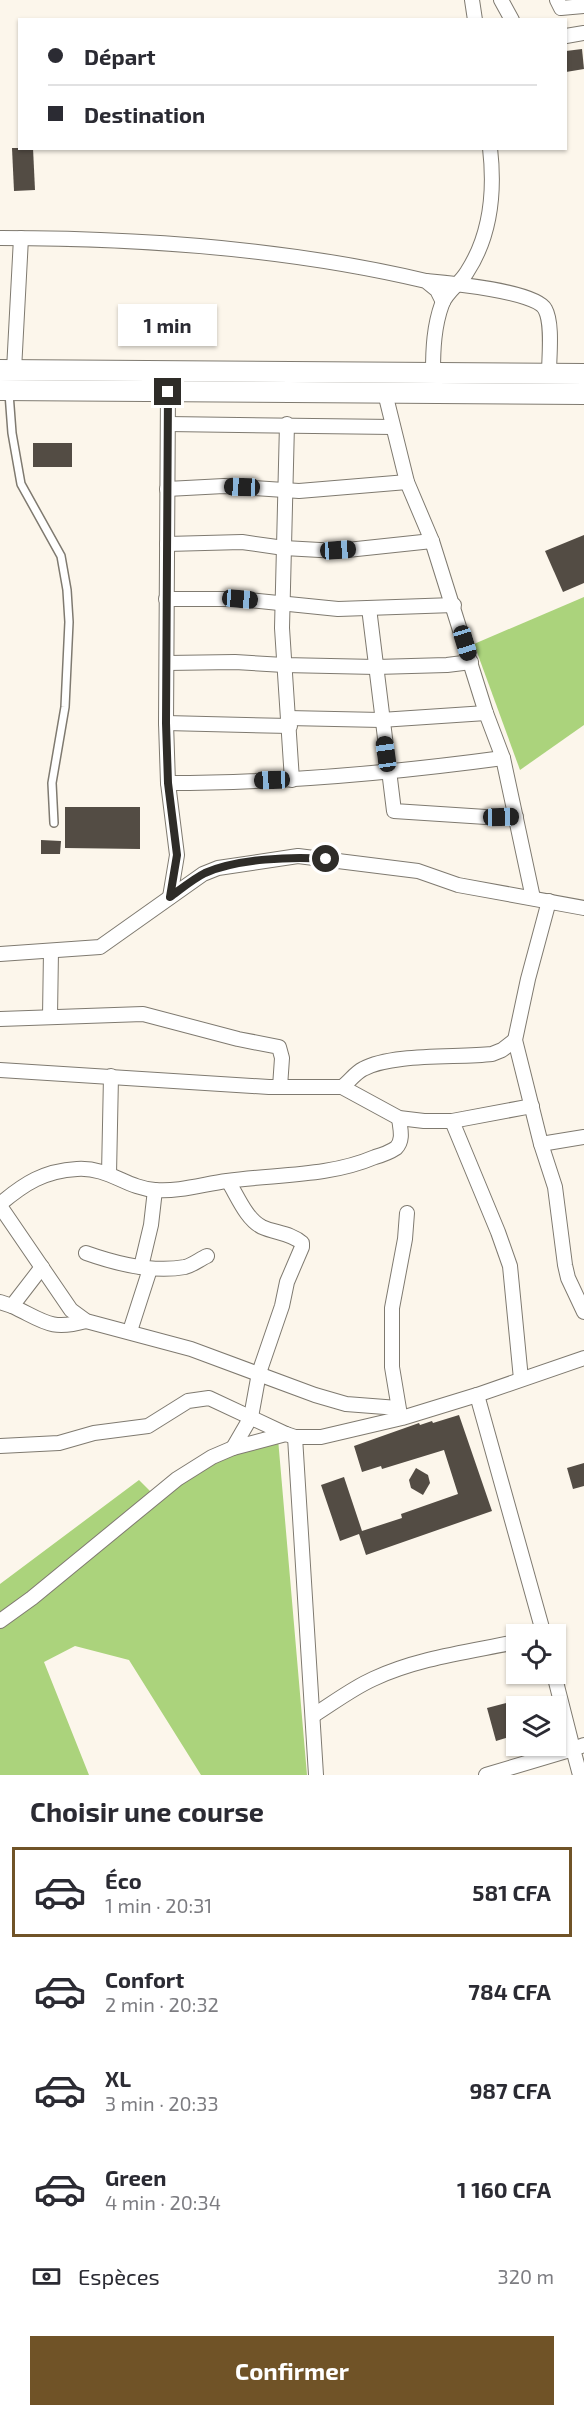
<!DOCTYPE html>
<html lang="fr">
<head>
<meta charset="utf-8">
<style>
	body { margin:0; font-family:"Exo 2",sans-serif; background:#f2f2f3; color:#2b2b33; height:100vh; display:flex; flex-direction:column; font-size:22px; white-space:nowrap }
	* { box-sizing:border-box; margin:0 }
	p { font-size:20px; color:#7c7c81 }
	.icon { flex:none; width:33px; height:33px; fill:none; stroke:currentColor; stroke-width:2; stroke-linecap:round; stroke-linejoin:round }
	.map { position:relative; height:1775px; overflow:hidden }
	.side { display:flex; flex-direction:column; background:#fff; flex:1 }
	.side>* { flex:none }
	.banner { position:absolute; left:18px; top:18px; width:549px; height:132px; border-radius:0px; box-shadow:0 2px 4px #0004; display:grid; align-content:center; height:132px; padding:0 30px; background:#fff }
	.buttons { position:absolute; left:506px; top:1624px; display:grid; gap:12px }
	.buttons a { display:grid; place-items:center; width:60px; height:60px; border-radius:0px; background:#fff; box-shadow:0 2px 4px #0004; font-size:30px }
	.end { position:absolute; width:27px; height:27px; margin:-14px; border:8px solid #2e2c28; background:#fff; box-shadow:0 0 0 3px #fff }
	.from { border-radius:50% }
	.bubble { position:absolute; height:42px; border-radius:0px; background:#fff; box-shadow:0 2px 4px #0004; font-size:20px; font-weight:700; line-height:42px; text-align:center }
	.car { position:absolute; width:18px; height:36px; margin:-18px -9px; border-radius:8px; box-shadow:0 0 4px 2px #0007; background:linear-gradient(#222 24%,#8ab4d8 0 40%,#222 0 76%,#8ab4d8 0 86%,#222 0) }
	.banner b { display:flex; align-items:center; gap:21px; height:57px; font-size:22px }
	.banner b+b { border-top:2px solid #e1e1e2 }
	.banner i { width:15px; height:15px; background:#2b2b33 }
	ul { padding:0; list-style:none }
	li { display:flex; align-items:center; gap:18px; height:90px; margin:0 12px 9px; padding:0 18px; border:3px solid transparent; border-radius:0px }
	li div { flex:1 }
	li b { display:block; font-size:22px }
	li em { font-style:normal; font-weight:700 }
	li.selected { border-color:#705327 }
	li>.icon { width:54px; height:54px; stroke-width:1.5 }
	h2 { padding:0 30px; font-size:27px; line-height:72px }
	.pay { display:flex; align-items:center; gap:15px; height:66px; padding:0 30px; font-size:22px }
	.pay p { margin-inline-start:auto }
	.button { display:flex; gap:12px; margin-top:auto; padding:12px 30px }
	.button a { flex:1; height:69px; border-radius:0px; background:#705327; color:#fff; font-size:24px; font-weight:700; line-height:69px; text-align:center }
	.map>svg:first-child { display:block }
</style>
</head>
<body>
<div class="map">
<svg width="584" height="1775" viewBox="0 0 584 1775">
	<rect width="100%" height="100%" fill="#fcf6eb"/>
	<g fill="#abd37c">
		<polygon points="584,597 584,725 520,770 474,644"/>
		<polygon points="277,1427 307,1775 201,1775 129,1660 75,1646 44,1662 89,1775 0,1775 0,1584 139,1480 156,1497"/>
	</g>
	<g fill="#534c44">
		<polygon points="582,49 584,69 566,72 566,51"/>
		<polygon points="12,148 33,148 35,190 14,191"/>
		<rect x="33" y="443" width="39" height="24"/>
		<polygon points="584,535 584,583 563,592 545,551"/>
		<polygon points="65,807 140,807 140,849 65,848"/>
		<polygon points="41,840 61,841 60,854 41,854"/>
		<polygon points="459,1415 492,1511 366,1555 359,1534 340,1541 321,1485 344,1477 362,1531 402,1518 401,1514 458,1494 444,1450 382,1469 381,1466 362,1472 354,1446 419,1423 420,1425 432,1421 433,1423"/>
		<polygon points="584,1463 584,1486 573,1489 567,1468"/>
		<polygon points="416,1468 428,1475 430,1483 423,1495 411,1488 409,1480"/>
		<polygon points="514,1701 516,1709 516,1735 496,1741 487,1708"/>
	</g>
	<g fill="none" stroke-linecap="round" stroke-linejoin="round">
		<g stroke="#7f7a70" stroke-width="10">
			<polyline id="lane" points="9,393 12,433 21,484 61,556 67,590 69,622 65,707 52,783 54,823"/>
		</g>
		<g stroke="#7f7a70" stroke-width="16">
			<g id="street">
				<polyline points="472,0 475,20"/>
				<polyline points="501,0 512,20"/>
				<polyline points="557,0 561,8 584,6"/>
				<polyline points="566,36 584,33"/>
				<path d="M0,238C142,238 287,248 426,281L437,290L443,302"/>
				<path d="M426,281C448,283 536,291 545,309C553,323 549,357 549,373"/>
				<polyline points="14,370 21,238"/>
				<path d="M433,372C433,349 434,326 442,304C447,291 460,284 467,272C491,235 495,191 490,148"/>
				<polyline points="168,391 166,723 168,783 177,855 170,897"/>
				<polyline points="385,393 407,482 432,541 486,713 503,758 533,898"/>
				<polyline points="168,424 393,427"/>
				<polyline points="287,424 282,628 292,780"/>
				<polyline points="167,489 224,486 299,491 407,482"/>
				<polyline points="167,544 242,542 284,548 338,551 432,541"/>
				<polyline points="166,599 240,599 338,609 454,605"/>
				<polyline points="369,608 394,811 486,817 516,817"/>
				<polyline points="167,663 235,662 284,665 376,667 447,665 471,662"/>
				<polyline points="288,718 381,720 486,713"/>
				<polyline points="166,723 290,726"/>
				<path d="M168,783C280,783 392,773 503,758"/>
				<polyline points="549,901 528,979 515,1040 541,1144 555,1187 565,1265 568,1278 584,1312"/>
				<polyline points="0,954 100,947 203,874 218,868 298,856 418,871 458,885 584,908"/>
				<polyline points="50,1016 51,951"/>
				<polyline points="0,1019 143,1014 238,1039 279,1047 282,1058 280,1087"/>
				<polyline points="0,1070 269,1087 342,1087 399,1118 424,1121 452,1121 532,1106"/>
				<path d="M342,1087C349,1082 355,1073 363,1069C392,1053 457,1058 492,1054L502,1050L515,1040"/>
				<polyline points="452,1121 498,1232 510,1266 521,1379"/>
				<polyline points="541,1144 584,1137"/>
				<polyline points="109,1174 111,1076"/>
				<path d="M228,1181C237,1195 246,1219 262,1227C275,1233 291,1233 302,1243V1247L287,1282L282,1306L259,1373L251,1417L233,1448"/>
				<path d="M0,1204C25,1183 44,1171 77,1169C109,1167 126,1188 155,1190C179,1192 204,1184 227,1181C277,1174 328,1177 375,1157C382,1155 390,1152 396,1148C404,1140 400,1128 399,1118"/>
				<polyline points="0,1206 71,1310 86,1321 191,1349 315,1395 346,1404 398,1408"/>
				<path d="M86,1253C117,1264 153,1273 185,1267C193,1265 200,1259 207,1256"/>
				<polyline points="141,1267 151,1225 155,1190"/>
				<polyline points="0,1302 12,1306 42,1267"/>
				<path d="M12,1306C44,1321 50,1331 86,1321"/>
				<polyline points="130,1331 150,1269"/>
				<polyline points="477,1395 544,1635"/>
				<polyline points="400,1415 392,1367 392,1308 405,1239 407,1213"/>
				<polyline points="295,1437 316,1775"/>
				<polyline points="0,1446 59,1443 94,1433 148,1426 188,1401 209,1398 286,1434 295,1437 321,1437 402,1418 477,1395 584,1358"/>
				<polyline points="0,1621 32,1598 177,1479 212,1457 233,1448 286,1434"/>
				<path d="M314,1715C333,1703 353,1688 373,1679C418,1658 468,1652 516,1642"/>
				<polyline points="486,1775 573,1749 554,1674"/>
				<polyline points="580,1775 573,1749 584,1745"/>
			</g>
		</g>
		<g stroke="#7f7a70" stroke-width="22">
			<g id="secondary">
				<polyline points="0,370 584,374"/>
				<polyline points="0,390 584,394"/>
			</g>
		</g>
		<use href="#lane" stroke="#fff" stroke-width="7"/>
		<use href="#street" stroke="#fff" stroke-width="14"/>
		<use href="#secondary" stroke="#fff" stroke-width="20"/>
	</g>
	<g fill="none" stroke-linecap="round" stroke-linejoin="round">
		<path stroke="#2e2c28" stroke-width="8" d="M168,392L166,723L168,783L177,855L170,897C181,889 193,879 205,873C237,859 292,856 326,859"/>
	</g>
</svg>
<div class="buttons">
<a><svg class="icon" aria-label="locate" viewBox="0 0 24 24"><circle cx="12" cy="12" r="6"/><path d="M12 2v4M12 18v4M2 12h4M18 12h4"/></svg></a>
<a><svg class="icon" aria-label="layers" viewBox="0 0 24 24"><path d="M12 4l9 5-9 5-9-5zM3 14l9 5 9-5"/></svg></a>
</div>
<i class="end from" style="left:326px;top:859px"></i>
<i class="end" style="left:168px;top:392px"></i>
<div class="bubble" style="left:118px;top:304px;width:99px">1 min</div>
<i class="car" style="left:242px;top:487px;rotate:272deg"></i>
<i class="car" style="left:338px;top:550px;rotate:86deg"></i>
<i class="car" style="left:240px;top:599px;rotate:95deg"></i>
<i class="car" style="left:465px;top:643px;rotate:163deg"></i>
<i class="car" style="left:386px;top:754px;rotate:352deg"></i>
<i class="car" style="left:272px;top:780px;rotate:268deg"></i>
<i class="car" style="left:501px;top:817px;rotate:89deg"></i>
<div class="banner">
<b><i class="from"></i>Départ</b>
<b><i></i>Destination</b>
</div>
</div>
<section class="side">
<h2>Choisir une course</h2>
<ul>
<li class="selected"><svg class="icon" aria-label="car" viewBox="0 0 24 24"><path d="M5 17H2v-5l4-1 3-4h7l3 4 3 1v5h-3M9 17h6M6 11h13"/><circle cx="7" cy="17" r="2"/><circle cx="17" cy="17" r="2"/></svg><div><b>Éco</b><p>1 min · 20:31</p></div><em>581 CFA</em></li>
<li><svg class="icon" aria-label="car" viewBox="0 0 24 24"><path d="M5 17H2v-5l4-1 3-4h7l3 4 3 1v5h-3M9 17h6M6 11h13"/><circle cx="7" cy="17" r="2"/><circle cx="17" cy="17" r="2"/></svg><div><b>Confort</b><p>2 min · 20:32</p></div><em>784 CFA</em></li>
<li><svg class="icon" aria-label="car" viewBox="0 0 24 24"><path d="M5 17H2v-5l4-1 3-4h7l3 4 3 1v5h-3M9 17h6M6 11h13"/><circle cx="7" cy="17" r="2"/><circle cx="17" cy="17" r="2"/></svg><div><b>XL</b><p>3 min · 20:33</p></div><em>987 CFA</em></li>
<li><svg class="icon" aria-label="car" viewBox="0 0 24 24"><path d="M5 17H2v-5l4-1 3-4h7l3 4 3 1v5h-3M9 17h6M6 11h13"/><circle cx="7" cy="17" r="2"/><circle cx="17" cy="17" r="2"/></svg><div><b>Green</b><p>4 min · 20:34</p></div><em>1 160 CFA</em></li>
</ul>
<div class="pay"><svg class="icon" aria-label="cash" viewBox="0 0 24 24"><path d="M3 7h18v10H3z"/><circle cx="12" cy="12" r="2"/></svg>Espèces<p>320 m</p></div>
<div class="button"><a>Confirmer</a></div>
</section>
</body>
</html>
